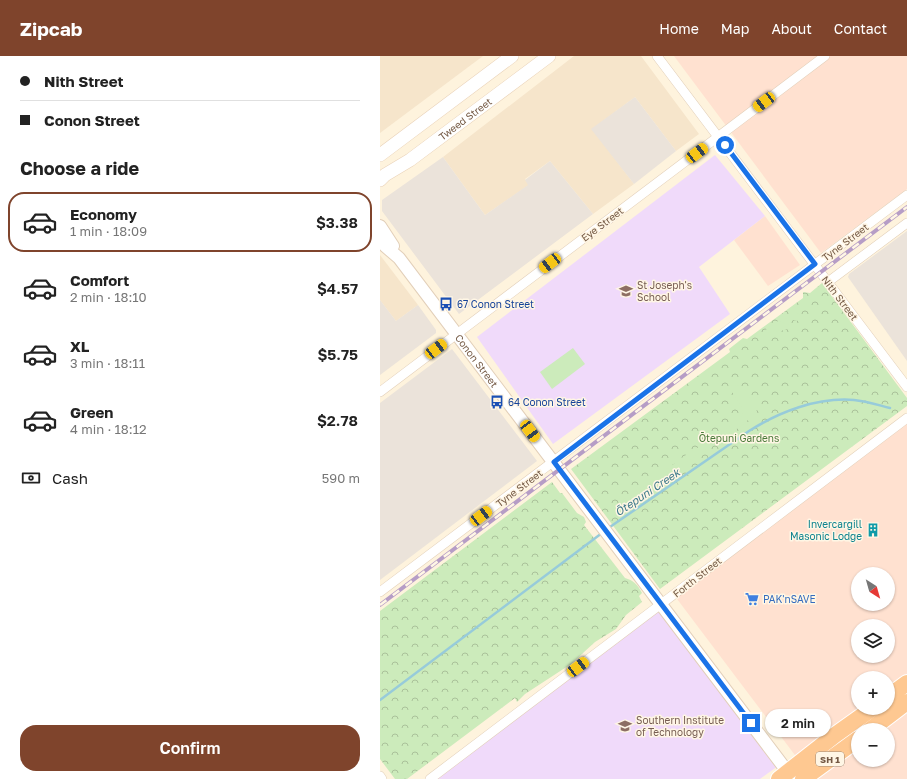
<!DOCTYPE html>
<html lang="en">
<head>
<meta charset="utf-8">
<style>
	body { margin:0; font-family:"Golos Text",sans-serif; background:#f6f6f6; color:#222; height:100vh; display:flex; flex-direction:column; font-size:15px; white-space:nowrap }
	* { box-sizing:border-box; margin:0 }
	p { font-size:13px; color:#767676 }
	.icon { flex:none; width:22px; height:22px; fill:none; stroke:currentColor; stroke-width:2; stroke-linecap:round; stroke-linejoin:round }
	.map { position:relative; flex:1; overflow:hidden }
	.drawer { display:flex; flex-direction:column; background:#fff; width:380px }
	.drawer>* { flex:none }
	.top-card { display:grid; align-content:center; height:88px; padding:0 20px; background:#fff }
	.needle { width:26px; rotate:143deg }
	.buttons { position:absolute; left:471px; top:511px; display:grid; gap:8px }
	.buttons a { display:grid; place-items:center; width:44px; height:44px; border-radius:50%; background:#fff; box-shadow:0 1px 3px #0004; font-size:20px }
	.end { position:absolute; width:18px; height:18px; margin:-9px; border:5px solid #1a73e8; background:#fff; box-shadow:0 0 0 2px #fff }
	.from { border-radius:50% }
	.bubble { position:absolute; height:28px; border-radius:14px; background:#fff; box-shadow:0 1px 3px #0004; font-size:13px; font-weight:600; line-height:28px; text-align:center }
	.car { position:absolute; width:12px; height:24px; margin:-12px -6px; border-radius:5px; box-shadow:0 0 3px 1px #0007; background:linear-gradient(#f5c518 24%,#345 0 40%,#f5c518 0 76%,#345 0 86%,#f5c518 0) }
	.top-card b { display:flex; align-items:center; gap:14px; height:38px; font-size:15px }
	.top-card b+b { border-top:1px solid #e0e0e0 }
	.top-card i { width:10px; height:10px; background:#222 }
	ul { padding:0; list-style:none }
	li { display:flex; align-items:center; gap:12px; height:60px; margin:0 8px 6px; padding:0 12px; border:2px solid transparent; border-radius:16px }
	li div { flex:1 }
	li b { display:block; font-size:15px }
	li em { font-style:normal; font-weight:600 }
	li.active { border-color:#7f442c }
	li>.icon { width:36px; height:36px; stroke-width:1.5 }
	h2 { padding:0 20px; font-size:18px; line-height:48px }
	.pay { display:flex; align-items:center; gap:10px; height:44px; padding:0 20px; font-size:15px }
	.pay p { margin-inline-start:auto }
	.button { display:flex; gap:8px; margin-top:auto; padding:8px 20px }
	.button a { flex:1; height:46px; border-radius:16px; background:#7f442c; color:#fff; font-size:16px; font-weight:600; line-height:46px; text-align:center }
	header { display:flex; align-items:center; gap:24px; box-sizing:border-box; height:56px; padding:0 20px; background:#7f442c; color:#fff }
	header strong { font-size:19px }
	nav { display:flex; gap:22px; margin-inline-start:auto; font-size:14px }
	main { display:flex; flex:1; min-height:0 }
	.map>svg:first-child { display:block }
</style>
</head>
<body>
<header>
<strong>Zipcab</strong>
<nav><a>Home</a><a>Map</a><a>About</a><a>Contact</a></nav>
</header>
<main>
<section class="drawer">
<div class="top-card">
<b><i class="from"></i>Nith Street</b>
<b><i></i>Conon Street</b>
</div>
<h2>Choose a ride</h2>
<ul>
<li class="active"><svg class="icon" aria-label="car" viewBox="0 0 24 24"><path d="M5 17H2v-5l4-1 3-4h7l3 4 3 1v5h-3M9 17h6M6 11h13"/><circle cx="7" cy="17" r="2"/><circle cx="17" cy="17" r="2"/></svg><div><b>Economy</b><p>1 min · 18:09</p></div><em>$3.38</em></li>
<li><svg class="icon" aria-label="car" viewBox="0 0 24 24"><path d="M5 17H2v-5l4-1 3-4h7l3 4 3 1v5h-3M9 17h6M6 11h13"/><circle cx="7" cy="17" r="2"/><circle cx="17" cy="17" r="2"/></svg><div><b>Comfort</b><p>2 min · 18:10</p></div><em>$4.57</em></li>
<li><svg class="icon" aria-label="car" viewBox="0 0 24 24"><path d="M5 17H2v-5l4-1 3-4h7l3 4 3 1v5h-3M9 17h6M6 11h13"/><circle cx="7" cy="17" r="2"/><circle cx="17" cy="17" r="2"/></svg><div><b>XL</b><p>3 min · 18:11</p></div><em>$5.75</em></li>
<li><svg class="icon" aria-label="car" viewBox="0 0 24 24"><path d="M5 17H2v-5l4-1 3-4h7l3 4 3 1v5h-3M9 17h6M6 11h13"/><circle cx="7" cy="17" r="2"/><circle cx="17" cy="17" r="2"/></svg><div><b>Green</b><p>4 min · 18:12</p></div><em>$2.78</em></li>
</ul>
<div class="pay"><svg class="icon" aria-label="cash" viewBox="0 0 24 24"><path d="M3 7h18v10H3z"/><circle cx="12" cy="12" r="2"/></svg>Cash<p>590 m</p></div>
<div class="button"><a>Confirm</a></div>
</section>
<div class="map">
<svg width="527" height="723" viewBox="0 0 527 723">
	<defs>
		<pattern id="forest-crowns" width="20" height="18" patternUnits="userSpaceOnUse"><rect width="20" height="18" fill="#ccebbb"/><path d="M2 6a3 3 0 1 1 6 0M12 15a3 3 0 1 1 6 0" fill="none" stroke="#aac19a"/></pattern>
	</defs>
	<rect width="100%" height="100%" fill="#fef3dd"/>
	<g fill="#f6e5cb">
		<polygon points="0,0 103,0 0,77"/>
		<polygon points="194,0 261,0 319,78 296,95 255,41 212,73 254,128 213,158 170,105 145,123 149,129 105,159 63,101"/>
		<polygon points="0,199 38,249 16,265 0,244"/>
	</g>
	<g fill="#ffe1d0" fill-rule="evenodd">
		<polygon points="294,0 527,0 527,133 441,197"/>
		<polygon points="385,160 420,209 388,230 354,184"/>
		<path d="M527,358V723H433L291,535ZM478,518H508V548H478ZM478,570H508V600H478ZM478,622H508V652H478ZM478,674H508V704H478Z"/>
	</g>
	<g fill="#ebe3da">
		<polygon points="255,41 296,95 254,128 211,73"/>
		<polygon points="63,101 105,159 148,129 145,124 170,105 213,158 79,258 2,155 2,144"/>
		<polygon points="527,175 527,305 468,221 469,218"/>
		<polygon points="0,244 16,265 38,249 56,274 56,277 0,319"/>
		<polygon points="72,293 157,405 0,524 0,347"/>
	</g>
	<g fill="#f0dafa">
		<polygon points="335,99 385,160 319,211 350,258 173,388 97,281"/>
		<polygon points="279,552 398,710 380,723 52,723"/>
	</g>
	<g fill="url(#forest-crowns)">
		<polygon points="442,227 527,342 527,350 280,533 191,413 350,296 349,293 363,282 367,283 423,242 423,236 430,237"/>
		<path d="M172,426L180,437H182L197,457L204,461L206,466L204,469L245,522C253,524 258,529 262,537L259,540L262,546L246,559L236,573L215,586L191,608L145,638L137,646L135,642L27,723H15L0,703V555Z"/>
	</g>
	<g fill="#ccebbb">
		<polygon points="412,255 416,255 421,261 417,265 413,264 409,265 405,262"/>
		<path d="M398,265L409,269V272C402,277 394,273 387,278L385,277L384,275Z"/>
		<polygon points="193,292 205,308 172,333 160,316"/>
		<path d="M359,329L364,332L377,354C369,365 353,378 340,380V377L358,364L363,359L362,351L348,330Z"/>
		<polygon points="337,381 338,385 270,431 265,429 310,396"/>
		<polygon points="263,430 264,436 247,446 241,449 241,445"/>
	</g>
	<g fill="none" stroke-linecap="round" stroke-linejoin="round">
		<g stroke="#97cbda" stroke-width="2.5">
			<path d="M227,473L369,375C399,356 437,341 474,344C486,345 498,349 510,352"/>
			<polyline points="0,644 222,477"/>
		</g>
		<g stroke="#e2cfb9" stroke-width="10">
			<g id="minor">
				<polyline points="277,0 527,331"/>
				<polyline points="448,226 527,167"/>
				<polyline points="0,336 445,0"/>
				<polyline points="0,536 527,139"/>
				<polyline points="0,720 2,723"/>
				<polyline points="50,723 527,362"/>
			</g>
		</g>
		<g stroke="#e2cfb9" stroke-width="14">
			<g id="tertiary">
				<polyline points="0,170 13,190"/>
				<path id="s1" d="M0,184L5,190L19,202L413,723"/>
			</g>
		</g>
		<g stroke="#e9d2b8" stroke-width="14">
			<g id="secondary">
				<polyline points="0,99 132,0"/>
				<path id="s2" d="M0,124L5,119L30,104L169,0"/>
			</g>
		</g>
		<g stroke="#fff" stroke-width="18">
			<g id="trunk">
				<polyline points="508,641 527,627"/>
				<polyline points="490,674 527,646"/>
				<polyline points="399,723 455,679 493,652"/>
				<polyline points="423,723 478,683"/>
			</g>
		</g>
		<use href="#minor" stroke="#fff" stroke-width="9"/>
		<use href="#tertiary" stroke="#fff" stroke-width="12"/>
		<use href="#secondary" stroke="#fff" stroke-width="13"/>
		<use href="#trunk" stroke="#fec891" stroke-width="16"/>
		<g stroke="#b69dc6" stroke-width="4">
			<polyline id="rail" points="0,549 527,151"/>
		</g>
		<use href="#rail" stroke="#fff6e5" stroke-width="2.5" stroke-dasharray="8" stroke-linecap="butt"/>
	</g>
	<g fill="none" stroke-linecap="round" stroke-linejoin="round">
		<polyline stroke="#1a73e8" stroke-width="5" points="345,89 435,208 174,406 371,667"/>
	</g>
	<defs>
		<g id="school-bare" transform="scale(1.08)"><path d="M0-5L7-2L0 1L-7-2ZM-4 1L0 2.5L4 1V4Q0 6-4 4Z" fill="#8d6e63" stroke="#fff6e5" stroke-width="2.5" paint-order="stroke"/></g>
		<g id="bus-bare" transform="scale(1.08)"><path d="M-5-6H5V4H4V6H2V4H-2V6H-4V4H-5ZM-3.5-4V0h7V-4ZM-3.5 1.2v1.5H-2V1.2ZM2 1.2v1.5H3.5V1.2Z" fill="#1a4fb4" stroke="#fff6e5" stroke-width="2.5" paint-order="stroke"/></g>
		<g id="building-bare" transform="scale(1.08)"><path d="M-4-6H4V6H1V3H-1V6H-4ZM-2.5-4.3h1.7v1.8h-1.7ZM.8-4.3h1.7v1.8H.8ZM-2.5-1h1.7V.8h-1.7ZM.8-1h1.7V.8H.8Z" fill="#0f9aa8" stroke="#fff6e5" stroke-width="2.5" paint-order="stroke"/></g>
		<g id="supermarket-bare" transform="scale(1.08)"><path d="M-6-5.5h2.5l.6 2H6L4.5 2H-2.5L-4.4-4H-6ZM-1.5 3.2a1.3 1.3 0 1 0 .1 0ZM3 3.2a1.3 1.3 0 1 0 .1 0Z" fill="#3f7fe0" stroke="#fff6e5" stroke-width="2.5" paint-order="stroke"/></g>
		<g id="university-bare" transform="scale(1.08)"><path d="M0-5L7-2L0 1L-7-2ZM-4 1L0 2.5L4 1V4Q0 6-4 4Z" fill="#8d6e63" stroke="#fff6e5" stroke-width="2.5" paint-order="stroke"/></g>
	</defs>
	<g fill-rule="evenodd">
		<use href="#school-bare" x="246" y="235"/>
		<use href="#bus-bare" x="66" y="248"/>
		<use href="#bus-bare" x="117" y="346"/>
		<use href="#building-bare" x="493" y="474"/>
		<use href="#supermarket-bare" x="372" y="543"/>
		<use href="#university-bare" x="245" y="670"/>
	</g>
	<g text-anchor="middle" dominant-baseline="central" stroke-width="3" stroke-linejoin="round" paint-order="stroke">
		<rect fill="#fff6e5" stroke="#9e8874" stroke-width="1" x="436" y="696" width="28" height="14" rx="3"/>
		<g font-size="9" font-weight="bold" fill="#745944">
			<text x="450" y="703">SH 1</text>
		</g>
		<g font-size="10" fill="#745944" stroke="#fff6e5">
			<text stroke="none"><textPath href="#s2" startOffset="105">Tweed Street</textPath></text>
			<text transform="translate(222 168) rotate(-37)">Eye Street</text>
			<text transform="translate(465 186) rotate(-37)">Tyne Street</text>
			<text transform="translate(460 242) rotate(53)">Nith Street</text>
			<text stroke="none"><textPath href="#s1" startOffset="155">Conon Street</textPath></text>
			<text transform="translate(139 432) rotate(-37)">Tyne Street</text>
			<text transform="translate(317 521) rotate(-38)">Forth Street</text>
		</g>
		<g font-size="10" fill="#785e54" stroke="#fff6e5" text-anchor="start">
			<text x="257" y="229">St Joseph's<tspan x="257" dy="12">School</tspan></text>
			<text x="256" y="664">Southern Institute<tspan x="256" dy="12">of Technology</tspan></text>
		</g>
		<g font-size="10" fill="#164399" stroke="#fff6e5" text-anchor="start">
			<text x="77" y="248">67 Conon Street</text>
			<text x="128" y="346">64 Conon Street</text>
		</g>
		<g font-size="10" fill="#4b7b3b" stroke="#fff6e5">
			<text x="359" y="382">Ōtepuni Gardens</text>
		</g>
		<g font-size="10" fill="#0d838f" stroke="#fff6e5" text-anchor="end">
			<text x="482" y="468">Invercargill<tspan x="482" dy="12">Masonic Lodge</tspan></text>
		</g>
		<g font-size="10" fill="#366cbe" stroke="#fff6e5" text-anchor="start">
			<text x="383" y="543">PAK'nSAVE</text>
		</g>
		<g font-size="11" font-style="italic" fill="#3c798a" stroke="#fff6e5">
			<text transform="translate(267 436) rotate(-34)">Ōtepuni Creek</text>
		</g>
	</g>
</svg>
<div class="buttons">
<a><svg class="needle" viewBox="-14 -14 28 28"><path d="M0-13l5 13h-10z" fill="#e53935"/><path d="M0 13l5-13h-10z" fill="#767676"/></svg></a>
<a><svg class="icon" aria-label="layers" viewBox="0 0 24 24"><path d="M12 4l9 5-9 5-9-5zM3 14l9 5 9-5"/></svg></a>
<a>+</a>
<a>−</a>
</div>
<i class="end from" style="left:345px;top:89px"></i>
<i class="end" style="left:371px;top:667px"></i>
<div class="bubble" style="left:385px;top:653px;width:66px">2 min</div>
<i class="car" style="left:384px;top:46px;rotate:233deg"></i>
<i class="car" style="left:317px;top:97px;rotate:53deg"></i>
<i class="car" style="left:170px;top:207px;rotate:233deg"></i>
<i class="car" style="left:56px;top:293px;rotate:53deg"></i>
<i class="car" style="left:150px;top:375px;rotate:143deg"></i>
<i class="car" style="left:101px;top:460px;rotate:53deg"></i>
<i class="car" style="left:198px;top:611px;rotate:53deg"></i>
</div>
</main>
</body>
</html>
